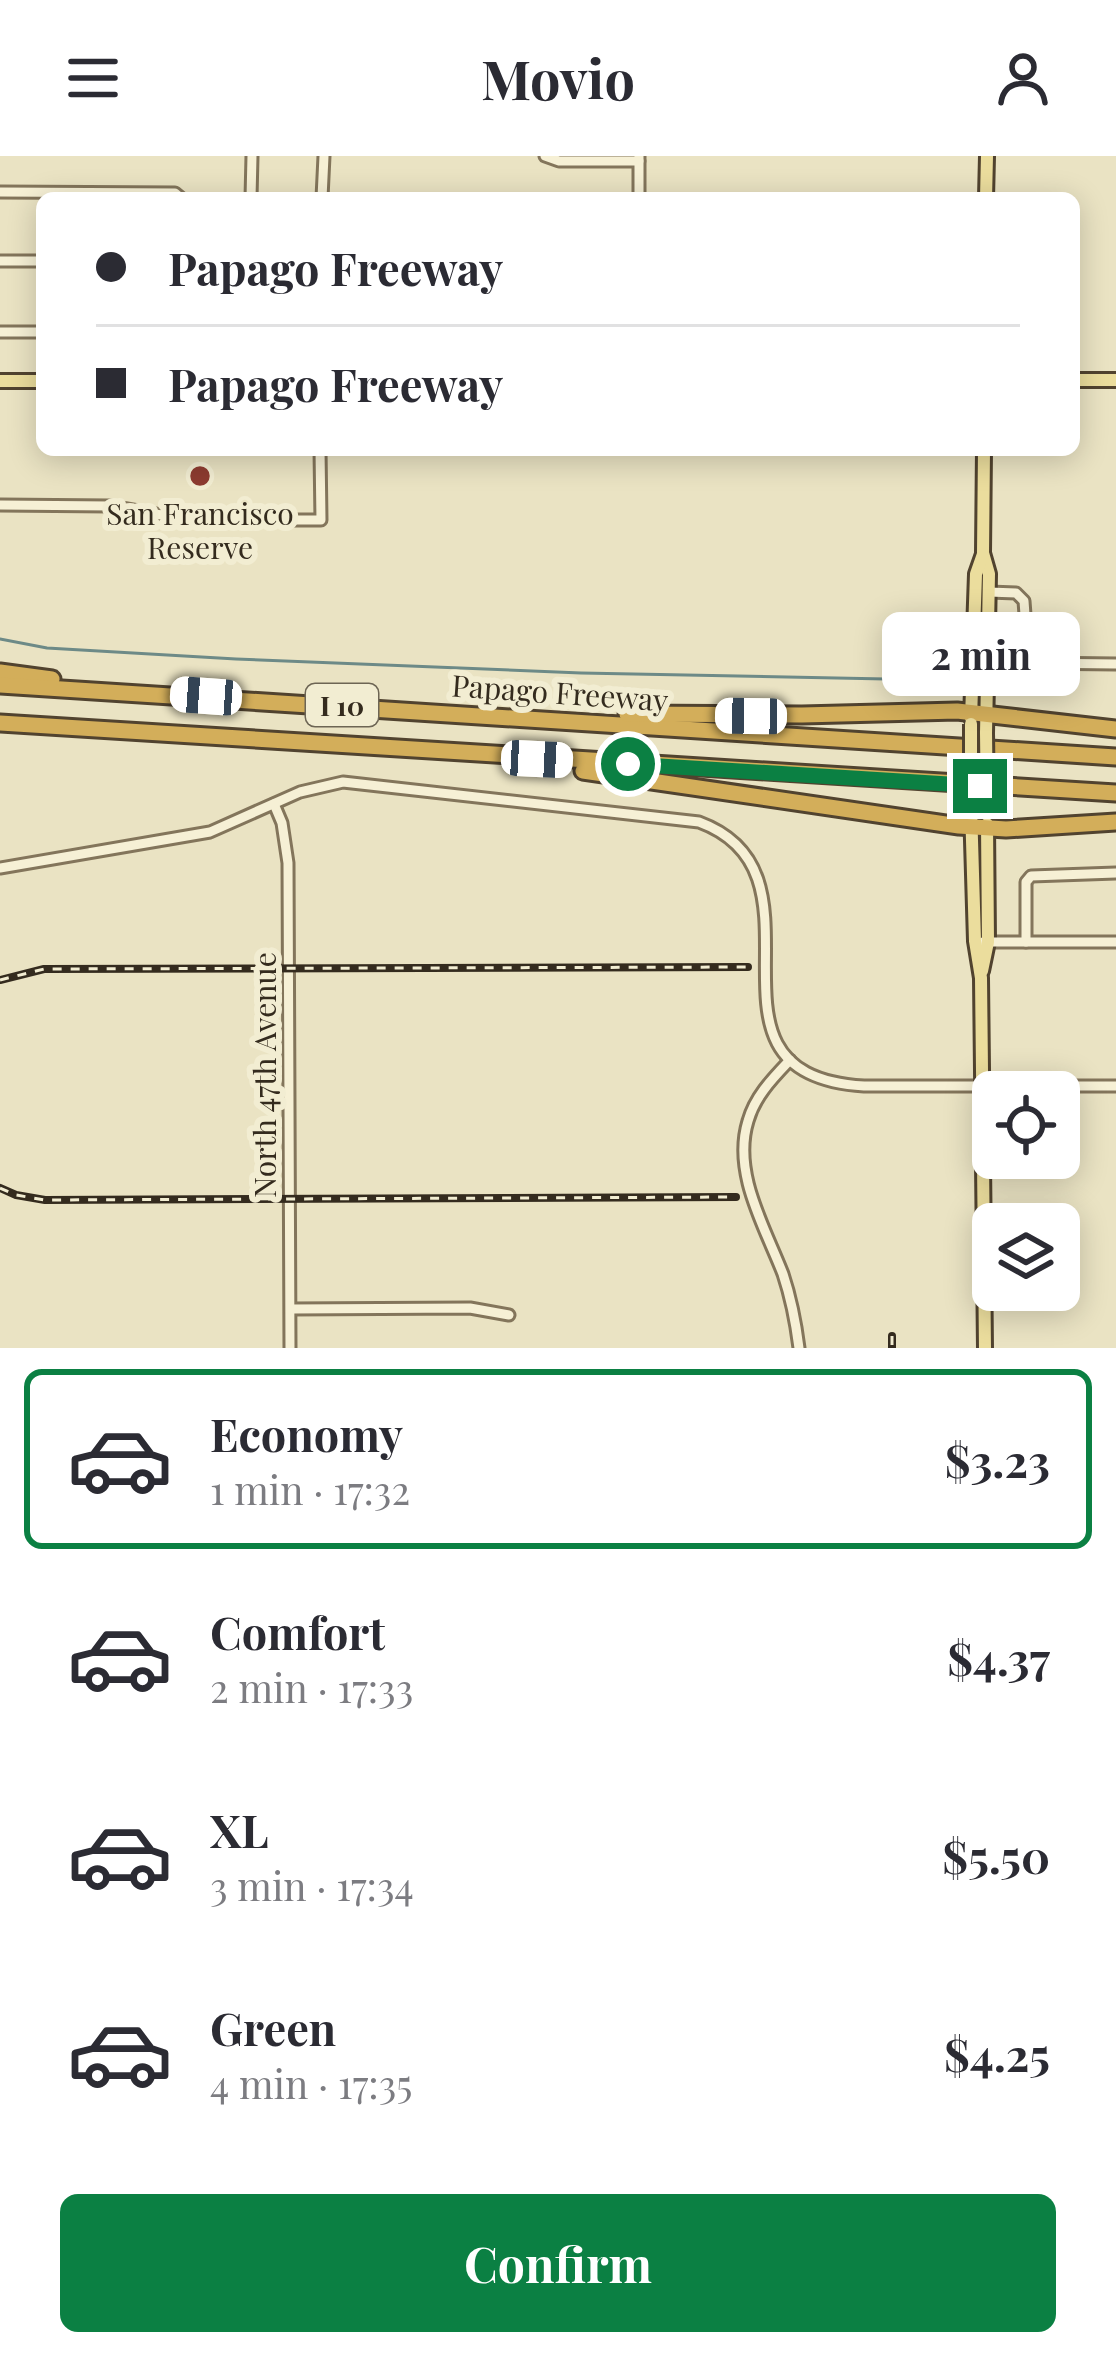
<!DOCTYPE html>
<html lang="en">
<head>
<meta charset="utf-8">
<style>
	body { margin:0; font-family:"Playfair Display",serif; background:#f2f2f3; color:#2b2b33; height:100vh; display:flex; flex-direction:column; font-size:45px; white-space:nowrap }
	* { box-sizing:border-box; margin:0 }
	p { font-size:39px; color:#7c7c81 }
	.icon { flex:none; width:66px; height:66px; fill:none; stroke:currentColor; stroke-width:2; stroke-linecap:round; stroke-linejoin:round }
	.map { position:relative; height:1192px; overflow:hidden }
	.panel { display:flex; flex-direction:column; background:#fff; flex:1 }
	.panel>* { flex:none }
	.hud { position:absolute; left:36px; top:36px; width:1044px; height:264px; border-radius:18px; box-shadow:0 6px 30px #0003; display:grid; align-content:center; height:264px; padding:0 60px; background:#fff }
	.tools { position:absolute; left:972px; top:915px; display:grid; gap:24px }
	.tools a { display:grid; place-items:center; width:108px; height:108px; border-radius:18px; background:#fff; box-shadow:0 6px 30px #0003; font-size:60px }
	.end { position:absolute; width:54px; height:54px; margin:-27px; border:15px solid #0b8043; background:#fff; box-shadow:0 0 0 6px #fff }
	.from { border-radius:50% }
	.bubble { position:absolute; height:84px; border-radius:18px; background:#fff; box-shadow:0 6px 30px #0003; font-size:39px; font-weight:700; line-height:84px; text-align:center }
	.car { position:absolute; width:36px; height:72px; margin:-36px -18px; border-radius:15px; box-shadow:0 0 9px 3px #0007; background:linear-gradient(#fff 24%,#345 0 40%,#fff 0 76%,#345 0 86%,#fff 0) }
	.hud b { display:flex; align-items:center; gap:42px; height:114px; font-size:45px }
	.hud b+b { border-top:3px solid #e1e1e2 }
	.hud i { width:30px; height:30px; background:#2b2b33 }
	ul { padding:21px 0 0; list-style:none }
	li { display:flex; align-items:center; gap:36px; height:180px; margin:0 24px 18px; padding:0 36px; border:6px solid transparent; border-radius:18px }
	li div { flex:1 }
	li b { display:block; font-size:45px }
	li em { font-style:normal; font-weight:700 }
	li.on { border-color:#0b8043 }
	li>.icon { width:108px; height:108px; stroke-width:1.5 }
	.primary-button { display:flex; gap:24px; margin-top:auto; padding:24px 60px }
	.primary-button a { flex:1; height:138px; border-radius:18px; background:#0b8043; color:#fff; font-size:48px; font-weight:700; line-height:138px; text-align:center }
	header { display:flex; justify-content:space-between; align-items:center; height:156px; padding:0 60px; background:#fff; font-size:54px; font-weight:700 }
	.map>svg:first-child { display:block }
</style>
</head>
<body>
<header><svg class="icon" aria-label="menu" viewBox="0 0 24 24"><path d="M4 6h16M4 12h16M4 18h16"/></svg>Movio<svg class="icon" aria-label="person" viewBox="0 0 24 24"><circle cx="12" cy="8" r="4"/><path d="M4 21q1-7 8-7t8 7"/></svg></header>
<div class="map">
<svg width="1116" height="1192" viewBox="0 0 1116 1192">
	<rect width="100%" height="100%" fill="#eae3c3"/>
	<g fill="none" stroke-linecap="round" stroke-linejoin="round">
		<polyline stroke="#6d8a87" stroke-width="3" points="0,483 47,492 236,503 581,517 886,523 955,533"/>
		<g stroke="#83755b" stroke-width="15">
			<g id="minor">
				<polyline points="545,0 559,5 639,5"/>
				<polyline points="0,36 175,37 181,42"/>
				<polyline points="251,42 252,0"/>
				<polyline points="322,42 324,0"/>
				<polyline points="639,42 639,0"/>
				<polyline points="0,105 42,105"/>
				<polyline points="0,176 42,176"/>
				<polyline points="0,349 110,350 190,364 321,364 320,294"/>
				<polyline points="989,436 1016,437 1024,445 1028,500 1031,507 1116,508"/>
				<polyline points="274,648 282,667 288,707 290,1192"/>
				<path d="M0,712L210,676L300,636L343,626L699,666C843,719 677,919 864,930H1116"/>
				<polyline points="983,786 1116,786"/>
				<polyline points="1026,786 1026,726 1031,720 1116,717"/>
				<path d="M790,904C773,922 755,940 748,965C732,1017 765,1071 783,1118C791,1142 796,1168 799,1192"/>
				<polyline points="291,1153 470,1152 509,1159"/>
			</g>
		</g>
		<g stroke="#51432f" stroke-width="18">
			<g id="major">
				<polyline points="986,42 987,0"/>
				<polyline points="1074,224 1116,224"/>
				<polyline points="0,225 42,225"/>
				<polyline points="984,294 983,397 989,418 986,577"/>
				<polyline points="971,562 976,418 983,398"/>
				<polyline points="971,651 975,785 981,822 985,1192"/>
				<polyline points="982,815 988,786 987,668"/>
			</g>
		</g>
		<g stroke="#51432f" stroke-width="21">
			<g id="highway">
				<polyline points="0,516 52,523"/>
				<polyline points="0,529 1116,601"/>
				<polyline points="627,558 802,559 957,555 1116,573"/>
				<polyline points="0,567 1116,637"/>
				<polyline points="583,615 959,670 1006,673 1116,666"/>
			</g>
		</g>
		<use href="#minor" stroke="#f6f0d5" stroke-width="9"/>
		<use href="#major" stroke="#ebdd9d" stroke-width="12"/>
		<use href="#highway" stroke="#d3ae5a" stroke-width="15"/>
		<g stroke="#342b1e" stroke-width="8">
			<g id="rail">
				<polyline points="0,824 44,813 748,811"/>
				<polyline points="0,1032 16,1039 45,1044 736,1041"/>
				<polyline points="892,1180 892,1192"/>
			</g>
		</g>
		<use href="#rail" stroke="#f2edd2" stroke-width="3" stroke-dasharray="9" stroke-linecap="butt"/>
		<g stroke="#51432f" stroke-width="18" stroke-linecap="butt">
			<g id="major-bridge">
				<polyline points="971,568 971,651"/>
				<polyline points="986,577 987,657"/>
			</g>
		</g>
		<use href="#major-bridge" stroke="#ebdd9d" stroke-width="12"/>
	</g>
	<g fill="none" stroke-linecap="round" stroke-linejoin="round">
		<polyline stroke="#0b8043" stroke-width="15" points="628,608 980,630"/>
	</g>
	<circle fill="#8d3b30" stroke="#f2edd2" stroke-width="4.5" cx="200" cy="320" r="12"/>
	<g text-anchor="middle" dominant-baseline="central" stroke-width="12" stroke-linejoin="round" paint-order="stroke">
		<rect fill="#f2edd2" stroke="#6d6554" stroke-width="3" x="306" y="528" width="72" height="42" rx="9"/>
		<g font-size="27" font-weight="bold" fill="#342b1e">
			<text x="342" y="549">I 10</text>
		</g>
		<g font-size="30" fill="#342b1e" stroke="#f2edd2">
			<text x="200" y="357">San Francisco<tspan x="200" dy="34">Reserve</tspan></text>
		</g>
		<g font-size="30" fill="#342b1e" stroke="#f2edd2">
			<text transform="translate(560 536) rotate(4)">Papago Freeway</text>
			<text transform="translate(264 919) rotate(-90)">North 47th Avenue</text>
		</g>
	</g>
</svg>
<div class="tools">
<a><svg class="icon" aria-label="locate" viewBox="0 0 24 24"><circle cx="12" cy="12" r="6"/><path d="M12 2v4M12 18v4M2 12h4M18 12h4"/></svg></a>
<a><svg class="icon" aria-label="layers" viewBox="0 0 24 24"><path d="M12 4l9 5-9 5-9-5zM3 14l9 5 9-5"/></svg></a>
</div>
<i class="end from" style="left:628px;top:608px"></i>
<i class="end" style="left:980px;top:630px"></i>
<div class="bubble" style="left:882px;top:456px;width:198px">2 min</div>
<i class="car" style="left:206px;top:540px;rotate:274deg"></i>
<i class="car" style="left:751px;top:560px;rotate:271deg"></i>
<i class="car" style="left:537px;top:603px;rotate:93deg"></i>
<div class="hud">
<b><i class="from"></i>Papago Freeway</b>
<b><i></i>Papago Freeway</b>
</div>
</div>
<section class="panel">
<ul>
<li class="on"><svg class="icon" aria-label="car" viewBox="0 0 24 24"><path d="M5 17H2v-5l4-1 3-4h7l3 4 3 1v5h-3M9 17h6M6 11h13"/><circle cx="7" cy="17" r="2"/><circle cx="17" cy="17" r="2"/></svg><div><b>Economy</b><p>1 min · 17:32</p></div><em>$3.23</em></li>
<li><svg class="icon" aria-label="car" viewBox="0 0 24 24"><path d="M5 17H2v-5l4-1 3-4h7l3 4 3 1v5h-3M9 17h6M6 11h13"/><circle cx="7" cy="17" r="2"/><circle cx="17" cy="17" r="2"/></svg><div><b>Comfort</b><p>2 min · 17:33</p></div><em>$4.37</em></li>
<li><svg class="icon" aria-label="car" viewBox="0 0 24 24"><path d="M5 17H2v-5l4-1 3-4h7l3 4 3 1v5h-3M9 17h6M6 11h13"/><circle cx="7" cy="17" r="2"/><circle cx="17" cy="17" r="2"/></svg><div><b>XL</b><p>3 min · 17:34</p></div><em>$5.50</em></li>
<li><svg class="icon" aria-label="car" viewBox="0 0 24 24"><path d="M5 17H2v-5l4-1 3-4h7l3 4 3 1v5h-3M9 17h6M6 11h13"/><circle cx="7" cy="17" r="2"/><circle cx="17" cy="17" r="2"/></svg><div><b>Green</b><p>4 min · 17:35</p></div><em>$4.25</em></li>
</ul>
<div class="primary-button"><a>Confirm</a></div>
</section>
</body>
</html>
